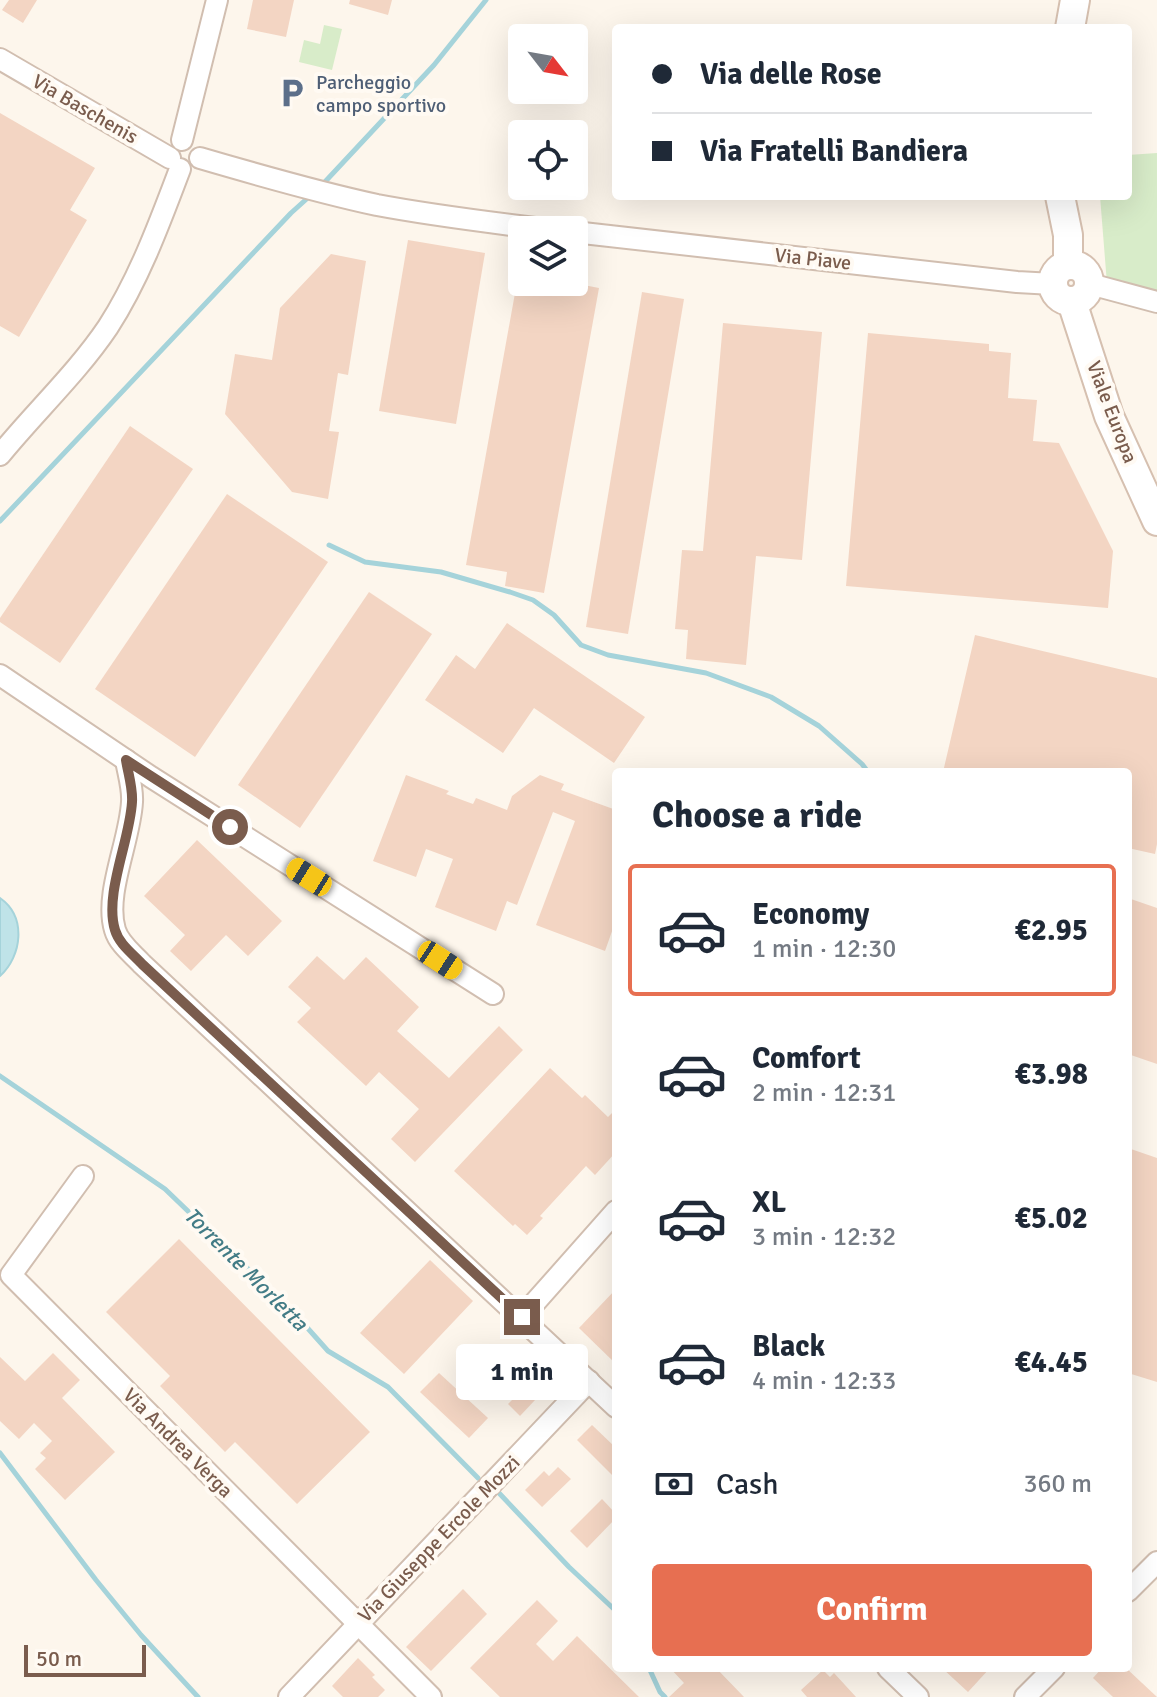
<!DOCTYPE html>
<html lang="en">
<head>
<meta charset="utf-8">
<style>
	body { margin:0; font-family:Signika,sans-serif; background:#f2f2f3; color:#1f2937; height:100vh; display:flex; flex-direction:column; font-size:30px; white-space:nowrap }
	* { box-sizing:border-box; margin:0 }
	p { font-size:26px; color:#747a83 }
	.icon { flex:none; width:44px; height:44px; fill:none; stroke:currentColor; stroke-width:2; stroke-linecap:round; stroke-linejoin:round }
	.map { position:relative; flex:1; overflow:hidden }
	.drawer { position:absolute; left:612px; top:768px; width:520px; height:904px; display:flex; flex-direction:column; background:#fff; border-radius:8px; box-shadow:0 8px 32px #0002 }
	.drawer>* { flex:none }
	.top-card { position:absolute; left:612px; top:24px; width:520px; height:176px; border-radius:8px; box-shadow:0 8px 32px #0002; display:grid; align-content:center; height:176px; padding:0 40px; background:#fff }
	.needle { width:52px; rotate:121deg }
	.fabs { position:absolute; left:508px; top:24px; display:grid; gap:16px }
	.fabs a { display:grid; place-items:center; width:80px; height:80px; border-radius:8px; background:#fff; box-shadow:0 8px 32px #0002; font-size:40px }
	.scale { position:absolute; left:24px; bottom:20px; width:122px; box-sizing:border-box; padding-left:8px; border:4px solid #7a5c4d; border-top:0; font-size:22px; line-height:28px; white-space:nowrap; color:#7a5c4d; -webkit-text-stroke:6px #fffaf3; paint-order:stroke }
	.end { position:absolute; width:36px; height:36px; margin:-18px; border:10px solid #7a5c4d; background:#fff; box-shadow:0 0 0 4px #fff }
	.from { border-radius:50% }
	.bubble { position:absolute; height:56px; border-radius:8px; background:#fff; box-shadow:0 8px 32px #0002; font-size:26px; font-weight:700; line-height:56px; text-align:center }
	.car { position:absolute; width:24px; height:48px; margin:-24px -12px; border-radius:10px; box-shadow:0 0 6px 2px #0007; background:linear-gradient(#f5c518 24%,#345 0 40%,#f5c518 0 76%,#345 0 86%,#f5c518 0) }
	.top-card b { display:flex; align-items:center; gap:28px; height:76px; font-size:30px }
	.top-card b+b { border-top:2px solid #e0e1e3 }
	.top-card i { width:20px; height:20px; background:#1f2937 }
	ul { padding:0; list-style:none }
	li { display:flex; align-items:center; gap:24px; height:132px; margin:0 16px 12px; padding:0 24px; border:4px solid transparent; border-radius:8px }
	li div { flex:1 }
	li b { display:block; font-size:30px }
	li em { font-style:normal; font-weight:700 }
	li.current { border-color:#e76f51 }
	li>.icon { width:72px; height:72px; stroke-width:1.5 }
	h2 { padding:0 40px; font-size:36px; line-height:96px }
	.pay { display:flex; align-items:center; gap:20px; height:88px; padding:0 40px; font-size:30px }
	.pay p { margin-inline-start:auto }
	.primary-button { display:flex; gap:16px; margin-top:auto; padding:16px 40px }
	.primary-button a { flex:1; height:92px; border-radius:8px; background:#e76f51; color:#fff; font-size:32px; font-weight:700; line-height:92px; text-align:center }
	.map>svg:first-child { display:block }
</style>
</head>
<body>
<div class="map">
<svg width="1157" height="1697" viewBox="0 0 1157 1697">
	<rect width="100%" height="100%" fill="#fdf6ec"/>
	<g fill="#d8ecc9">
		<polygon points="324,25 342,29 332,70 299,62 304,40 320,44"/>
		<polygon points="1157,153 1157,294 1107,284 1100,196 1128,196 1128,155"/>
	</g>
	<path fill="#bfe3e8" stroke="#a5d3da" stroke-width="2" d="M0,898C27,917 22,956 0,976Z"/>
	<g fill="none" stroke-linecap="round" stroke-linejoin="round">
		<g stroke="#a5d3da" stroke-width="5">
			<polyline points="322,185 434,65 486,0"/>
			<polyline points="0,521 291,213 311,195"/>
			<polyline points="329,545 365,562 441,572 510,592 533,600 554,615 581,645 608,655 706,673 771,697 819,726 862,764 868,772"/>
			<polyline points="0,1076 165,1189 295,1314 328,1351 388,1387 478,1478"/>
			<polyline points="0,1453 96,1580 141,1635 198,1697"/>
			<polyline points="499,1493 569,1567 616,1611"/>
			<polyline points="649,1668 660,1692 665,1697"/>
		</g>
	</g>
	<g fill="#f3d5c3">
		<polygon points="9,0 37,0 23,23 2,10"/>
		<polygon points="253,0 294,0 286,37 247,29"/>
		<polygon points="350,0 392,0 388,15 349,4"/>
		<polygon points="0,113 95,168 70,210 87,220 19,337 0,326"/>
		<polygon points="408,240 485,253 456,424 379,411"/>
		<polygon points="331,254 366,261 348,375 338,373 329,431 339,432 328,499 292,492 225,414 235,354 272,360 280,308"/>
		<polygon points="517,282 568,282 599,288 544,593 505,586 507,572 466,565"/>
		<polygon points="642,292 684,299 628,634 586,627"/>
		<polygon points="723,323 822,332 802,560 756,556 746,665 686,659 688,630 675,629 682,550 703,551"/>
		<polygon points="868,333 989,344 989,351 1011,353 1008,398 1037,400 1033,441 1059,443 1113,551 1108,608 846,586"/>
		<polygon points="130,426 193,469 60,663 0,622 0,618"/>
		<polygon points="227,494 328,562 195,757 95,689"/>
		<polygon points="369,592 432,634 300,828 238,785"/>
		<polygon points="507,623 645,717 614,763 534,708 503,753 425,700 456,655 475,669"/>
		<polygon points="975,635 1157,678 1157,844 1155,854 1128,848 1128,772 943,772"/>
		<polygon points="406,775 449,791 446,794 473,804 476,798 507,810 512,796 540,775 564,784 561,790 616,810 616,920 605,951 536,925 575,821 553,812 517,905 507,901 496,931 435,907 453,859 426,849 416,877 373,861"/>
		<polygon points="197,840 282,921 248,956 226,935 191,971 170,951 185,935 144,896"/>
		<polygon points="1128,898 1157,908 1157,1064 1128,1054"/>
		<polygon points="317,956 344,980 366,957 419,1007 397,1031 449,1078 499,1026 523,1050 415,1162 391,1139 419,1109 379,1072 366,1086 297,1022 311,1008 288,987"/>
		<polygon points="550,1068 582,1098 585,1095 608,1117 616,1109 616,1152 595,1175 586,1166 540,1216 543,1218 527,1235 515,1224 513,1226 454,1171"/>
		<polygon points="1128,1148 1157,1158 1157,1382 1128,1373"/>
		<polygon points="179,1239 370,1432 297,1504 235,1442 225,1452 160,1386 170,1376 106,1312"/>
		<polygon points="430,1260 473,1301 404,1374 360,1333"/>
		<polygon points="616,1289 616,1364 579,1328"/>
		<polygon points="53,1353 80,1380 62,1398 115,1452 65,1500 35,1469 46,1458 40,1453 52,1441 34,1423 19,1439 0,1421 0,1357 25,1381"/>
		<polygon points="540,1372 551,1383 520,1416 508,1404"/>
		<polygon points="439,1373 488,1418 469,1438 420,1392"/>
		<polygon points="592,1425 616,1448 616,1479 577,1440"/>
		<polygon points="558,1467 571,1479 542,1507 525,1490 544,1471 549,1476"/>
		<polygon points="602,1499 616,1514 616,1518 587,1548 570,1531"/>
		<polygon points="463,1589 487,1614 431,1671 406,1647"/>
		<polygon points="537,1600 558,1621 536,1644 553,1661 577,1636 639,1697 500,1697 470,1668"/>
		<polygon points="358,1658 375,1675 372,1677 385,1690 378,1697 343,1697 332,1686"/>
		<polygon points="670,1668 716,1668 744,1697 669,1697 684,1683"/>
		<polygon points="942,1668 990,1668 968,1692"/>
		<polygon points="1102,1668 1126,1668 1157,1697 1113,1697 1093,1678"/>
		<polygon points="823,1670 830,1677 834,1673 856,1697 807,1697 801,1690"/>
	</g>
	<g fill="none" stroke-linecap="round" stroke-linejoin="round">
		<g stroke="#d1beb0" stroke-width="24">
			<g id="street">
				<polyline points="0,59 170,158"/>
				<polyline points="182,140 217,0"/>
				<path d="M200,158C258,175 317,192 377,205C435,216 494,223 552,230"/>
				<polyline points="574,232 1017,282 1053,284"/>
				<polyline points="1090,284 1157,302"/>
				<path d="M0,455C35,412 77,373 108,327C139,279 160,222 180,169"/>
				<polyline points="0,675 151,777 493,994"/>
				<path d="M126,760C128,773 133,788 132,802C130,841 104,894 115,930C119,944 133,954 142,964L616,1407"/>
				<polyline points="83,1176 11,1275 431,1697"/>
				<polyline points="522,1317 616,1211"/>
				<polyline points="1128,1591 1157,1562"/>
				<polyline points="888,1668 918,1697"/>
				<polyline points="289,1697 589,1381"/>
				<polyline points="1025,1697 1054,1668"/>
			</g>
		</g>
		<g stroke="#d6c0b0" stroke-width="32">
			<g id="secondary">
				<polyline points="1070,28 1075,0"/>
				<polyline points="1060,196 1068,235 1068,265"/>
				<circle cx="1071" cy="283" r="18"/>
				<polyline points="1072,302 1109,416 1157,521"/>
			</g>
		</g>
		<use href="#street" stroke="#fff" stroke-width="20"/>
		<use href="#secondary" stroke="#fff" stroke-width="28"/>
	</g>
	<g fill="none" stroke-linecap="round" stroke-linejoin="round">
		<path stroke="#7a5c4d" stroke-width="10" d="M230,827L126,760C128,773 133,788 132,802C130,840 104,894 115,930C119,944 133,954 142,964L522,1317"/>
	</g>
	<defs>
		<g id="parking-bare" transform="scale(2.4)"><path d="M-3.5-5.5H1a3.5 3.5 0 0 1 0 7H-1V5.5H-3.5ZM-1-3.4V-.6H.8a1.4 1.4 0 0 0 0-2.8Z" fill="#5c6f8a" stroke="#fffaf3" stroke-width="2.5" paint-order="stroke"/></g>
	</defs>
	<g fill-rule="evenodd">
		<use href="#parking-bare" x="292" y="93"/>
	</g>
	<g text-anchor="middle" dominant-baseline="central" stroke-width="8" stroke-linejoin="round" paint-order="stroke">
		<g font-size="20" fill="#4e5e75" stroke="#fffaf3" text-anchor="start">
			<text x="316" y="82">Parcheggio<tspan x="316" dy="23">campo sportivo</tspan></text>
		</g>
		<g font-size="20" fill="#7a5c4d" stroke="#fffaf3">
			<text transform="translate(85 109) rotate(30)">Via Baschenis</text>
			<text transform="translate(813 259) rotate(6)">Via Piave</text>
			<text transform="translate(1112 412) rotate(69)">Viale Europa</text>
			<text transform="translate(178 1443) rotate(45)">Via Andrea Verga</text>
			<text transform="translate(439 1539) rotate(-46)">Via Giuseppe Ercole Mozzi</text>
		</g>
		<g font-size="22" font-style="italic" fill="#437c86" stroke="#fffaf3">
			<text transform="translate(246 1269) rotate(45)">Torrente Morletta</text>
		</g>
	</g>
</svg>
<div class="fabs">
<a><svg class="needle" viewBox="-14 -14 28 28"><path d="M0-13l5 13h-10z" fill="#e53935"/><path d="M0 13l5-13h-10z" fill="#747a83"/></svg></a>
<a><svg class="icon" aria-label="locate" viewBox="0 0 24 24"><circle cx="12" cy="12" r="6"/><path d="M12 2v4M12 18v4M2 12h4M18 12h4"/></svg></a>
<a><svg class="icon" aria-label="layers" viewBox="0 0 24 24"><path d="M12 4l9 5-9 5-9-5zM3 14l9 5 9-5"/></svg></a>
</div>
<div class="scale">50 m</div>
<i class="end from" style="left:230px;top:827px"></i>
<i class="end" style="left:522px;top:1317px"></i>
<div class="bubble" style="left:456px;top:1344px;width:132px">1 min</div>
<i class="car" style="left:309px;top:877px;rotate:302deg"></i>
<i class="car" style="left:440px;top:960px;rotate:123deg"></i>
<div class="top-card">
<b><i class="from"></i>Via delle Rose</b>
<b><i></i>Via Fratelli Bandiera</b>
</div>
<section class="drawer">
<h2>Choose a ride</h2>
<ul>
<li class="current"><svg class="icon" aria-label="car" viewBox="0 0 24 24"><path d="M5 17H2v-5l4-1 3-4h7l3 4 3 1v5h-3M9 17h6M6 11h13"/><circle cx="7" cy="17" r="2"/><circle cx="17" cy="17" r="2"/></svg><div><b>Economy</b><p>1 min · 12:30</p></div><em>€2.95</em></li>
<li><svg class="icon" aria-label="car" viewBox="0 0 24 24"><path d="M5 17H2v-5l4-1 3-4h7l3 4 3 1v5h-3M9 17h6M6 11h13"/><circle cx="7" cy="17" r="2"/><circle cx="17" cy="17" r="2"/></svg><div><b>Comfort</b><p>2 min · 12:31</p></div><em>€3.98</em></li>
<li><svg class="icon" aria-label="car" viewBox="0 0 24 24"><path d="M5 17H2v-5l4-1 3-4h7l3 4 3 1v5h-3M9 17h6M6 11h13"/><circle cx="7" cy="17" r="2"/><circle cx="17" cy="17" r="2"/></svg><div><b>XL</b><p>3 min · 12:32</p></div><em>€5.02</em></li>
<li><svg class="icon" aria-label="car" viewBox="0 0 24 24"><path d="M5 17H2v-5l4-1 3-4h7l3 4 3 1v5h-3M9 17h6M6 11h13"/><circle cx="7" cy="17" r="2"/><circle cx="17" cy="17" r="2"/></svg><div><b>Black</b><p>4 min · 12:33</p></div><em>€4.45</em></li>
</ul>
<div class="pay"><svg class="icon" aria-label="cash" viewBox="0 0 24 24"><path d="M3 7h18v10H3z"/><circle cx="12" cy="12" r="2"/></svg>Cash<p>360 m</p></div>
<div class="primary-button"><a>Confirm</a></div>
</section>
</div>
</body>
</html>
